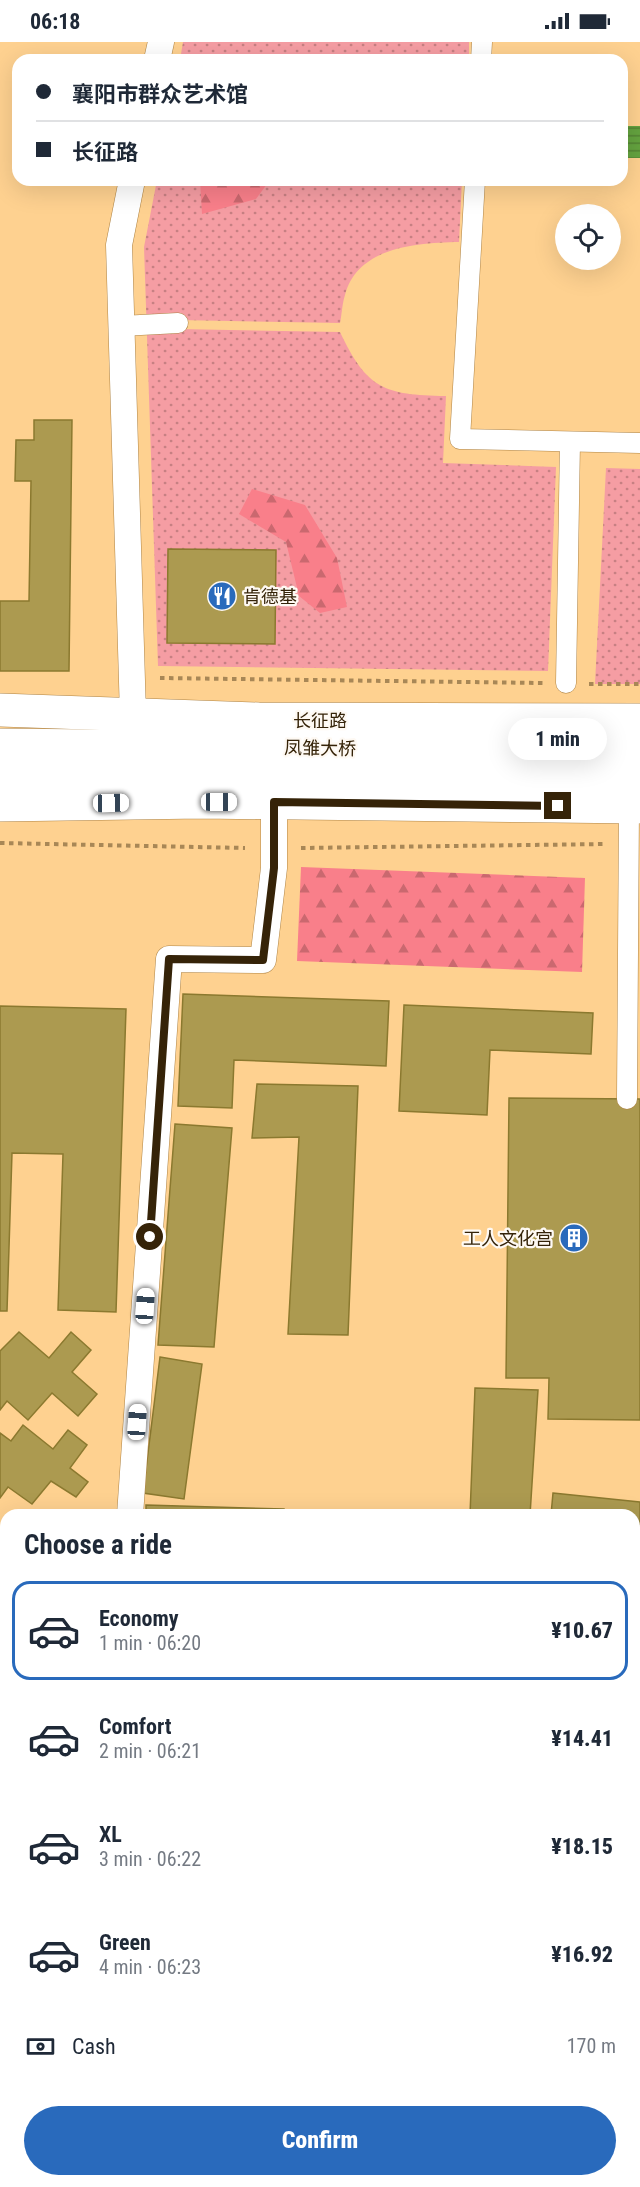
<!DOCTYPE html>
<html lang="en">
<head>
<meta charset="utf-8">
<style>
	body { margin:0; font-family:"Roboto Condensed","Noto Sans SC",sans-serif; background:#f6f6f7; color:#1f2937; height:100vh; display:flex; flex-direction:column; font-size:22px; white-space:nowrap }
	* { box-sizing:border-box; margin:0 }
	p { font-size:20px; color:#747a83 }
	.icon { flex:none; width:33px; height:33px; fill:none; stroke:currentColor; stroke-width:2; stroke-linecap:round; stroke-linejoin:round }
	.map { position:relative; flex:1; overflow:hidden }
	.details { position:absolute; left:0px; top:1467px; width:640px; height:678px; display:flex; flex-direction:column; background:#fff; border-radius:18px 18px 0 0; box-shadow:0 6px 24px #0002 }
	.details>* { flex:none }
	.top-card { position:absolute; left:12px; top:12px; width:616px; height:132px; border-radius:18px; box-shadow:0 6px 24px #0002; display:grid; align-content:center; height:132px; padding:0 24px; background:#fff }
	.tools { position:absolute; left:555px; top:162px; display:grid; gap:12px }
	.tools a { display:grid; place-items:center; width:66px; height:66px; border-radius:50%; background:#fff; box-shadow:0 6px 24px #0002; font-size:30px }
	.end { position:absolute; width:27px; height:27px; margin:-14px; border:8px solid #352308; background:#fff; box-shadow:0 0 0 3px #fff }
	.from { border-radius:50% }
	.bubble { position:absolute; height:42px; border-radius:21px; background:#fff; box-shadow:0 6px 24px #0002; font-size:20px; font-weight:800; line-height:42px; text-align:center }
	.car { position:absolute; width:18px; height:36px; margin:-18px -9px; border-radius:8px; box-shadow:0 0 4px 2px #0007; background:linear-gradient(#fff 24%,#345 0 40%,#fff 0 76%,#345 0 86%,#fff 0) }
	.top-card b { display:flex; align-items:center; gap:21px; height:57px; font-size:22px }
	.top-card b+b { border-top:2px solid #e0e1e3 }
	.top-card i { width:15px; height:15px; background:#1f2937 }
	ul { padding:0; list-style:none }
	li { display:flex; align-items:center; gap:18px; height:99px; margin:0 12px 9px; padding:0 12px; border:3px solid transparent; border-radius:18px }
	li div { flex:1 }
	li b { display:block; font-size:22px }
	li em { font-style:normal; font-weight:800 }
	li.on { border-color:#296abc }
	li>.icon { width:54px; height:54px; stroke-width:1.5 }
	h2 { padding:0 24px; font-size:27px; line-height:72px }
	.pay { display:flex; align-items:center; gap:15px; height:66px; padding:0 24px; font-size:22px }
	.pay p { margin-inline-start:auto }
	.button { display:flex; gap:12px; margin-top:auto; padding:12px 24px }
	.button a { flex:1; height:69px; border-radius:36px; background:#296abc; color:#fff; font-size:24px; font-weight:800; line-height:69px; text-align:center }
	.status { display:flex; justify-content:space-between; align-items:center; height:42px; padding:0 30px; background:#fff; direction:ltr }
	.status svg { height:16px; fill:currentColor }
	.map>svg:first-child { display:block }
</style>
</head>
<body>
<div class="status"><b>06:18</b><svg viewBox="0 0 49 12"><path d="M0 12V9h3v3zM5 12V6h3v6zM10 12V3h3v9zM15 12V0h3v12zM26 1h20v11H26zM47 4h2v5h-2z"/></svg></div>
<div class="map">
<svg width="640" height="2145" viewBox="0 0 640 2145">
	<defs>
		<pattern id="grass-dots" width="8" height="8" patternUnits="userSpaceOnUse" patternTransform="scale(1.5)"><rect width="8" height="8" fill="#f59da3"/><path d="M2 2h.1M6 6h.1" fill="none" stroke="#c78083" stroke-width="1.8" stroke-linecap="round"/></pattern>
		<pattern id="forest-firs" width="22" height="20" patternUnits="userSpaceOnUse" patternTransform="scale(1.5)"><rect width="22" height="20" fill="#f97f8a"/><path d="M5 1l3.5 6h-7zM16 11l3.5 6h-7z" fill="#ca686f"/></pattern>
		<pattern id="water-rules" width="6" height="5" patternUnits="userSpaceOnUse" patternTransform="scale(1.5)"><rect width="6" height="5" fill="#64a33f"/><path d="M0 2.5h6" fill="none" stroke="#538433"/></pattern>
	</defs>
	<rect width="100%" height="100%" fill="#fed190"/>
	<g fill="url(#grass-dots)">
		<polygon points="183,0 469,0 469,18 180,18"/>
		<path d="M157,138H462L459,200C418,201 358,204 345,253C342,262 342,272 340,281L178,278V287L340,290C367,347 384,353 446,354L443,421L556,425L548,629L158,624L144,205Z"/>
		<polygon points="606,426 640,427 640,642 595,642"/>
	</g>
	<g fill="url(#forest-firs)">
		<polygon points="200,138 270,138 256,157 202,172"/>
		<polygon points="252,447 305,463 337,516 347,565 320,571 299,554 286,500 239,472"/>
		<polygon points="301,825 585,836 582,930 297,919"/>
	</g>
	<rect fill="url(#water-rules)" x="623" y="84" width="17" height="32"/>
	<g fill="#ac9a50" stroke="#8b792f" stroke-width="1.5">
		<polygon points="34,378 72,378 69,629 0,629 0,559 29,559 31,439 15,439 16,398 34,398"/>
		<polygon points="168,507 276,508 275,602 167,601"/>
		<polygon points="183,952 389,959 386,1024 234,1018 232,1066 178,1064"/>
		<polygon points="404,963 593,971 591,1012 490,1008 487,1073 399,1069"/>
		<polygon points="0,964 126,967 116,1270 58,1268 63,1112 12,1111 7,1269 0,1269"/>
		<polygon points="257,1042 358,1044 348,1293 288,1292 299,1095 252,1096"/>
		<polygon points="509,1056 640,1057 640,1378 548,1377 549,1336 506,1336"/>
		<polygon points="175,1082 232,1086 214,1305 158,1303"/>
		<polygon points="19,1290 49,1316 71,1290 91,1308 72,1330 97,1352 78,1374 52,1351 28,1378 7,1359 0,1368 0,1309"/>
		<polygon points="160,1315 202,1322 184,1457 143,1451"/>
		<polygon points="475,1346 538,1348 530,1473 470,1473"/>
		<polygon points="23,1383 53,1407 68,1388 87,1403 70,1426 88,1440 76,1455 51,1439 32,1462 8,1445 0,1456 0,1391 11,1399"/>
		<polygon points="553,1451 640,1460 640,1496 634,1553 634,1473 551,1473"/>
		<polygon points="146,1463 284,1467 284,1473 146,1473"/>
		<polygon points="6,1527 6,1632 0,1582 0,1528"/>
		<polygon points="634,1678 640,1678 640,1729 634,1760"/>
		<polygon points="640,1807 640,1844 634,1843 634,1820"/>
		<rect x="0" y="1919" width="6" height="118"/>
		<polygon points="634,1980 640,1980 640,2016 634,2015"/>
		<polygon points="228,2139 421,2139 420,2145 228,2145"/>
		<rect x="0" y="2142" width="144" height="3"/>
	</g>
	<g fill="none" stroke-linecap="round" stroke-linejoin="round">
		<g stroke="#af8445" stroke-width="21">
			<g id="pedestrian">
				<polyline points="481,18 482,0"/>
				<polyline points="475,138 460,397 640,401"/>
				<polyline points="122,284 178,281"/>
				<polyline points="566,641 570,400"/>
				<polyline points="627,1057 629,765"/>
			</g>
		</g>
		<g stroke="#af8445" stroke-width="27">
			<g id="minor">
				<polyline points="157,18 161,0"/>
				<polyline points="132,138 119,203 133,673"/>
				<polyline points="130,1473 169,917 263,918 274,826 274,760"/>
				<polyline points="634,1897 640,1899"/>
				<polyline points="0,2047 6,2047"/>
				<polyline points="634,2057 640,2057"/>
				<polyline points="187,2139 189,2145"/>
			</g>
		</g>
		<g stroke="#af8445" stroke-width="34">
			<g id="primary">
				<polyline points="0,668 259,677 640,678"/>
				<polyline points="0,703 640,710"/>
				<polyline points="0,735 640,741"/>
				<polyline points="0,763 201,760 640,765"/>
			</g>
		</g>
		<g stroke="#a88756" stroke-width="4" stroke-dasharray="4.5 4.5" stroke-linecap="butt">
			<polyline points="160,636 543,641"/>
			<polyline points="589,642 640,642"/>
			<polyline points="0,801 245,806"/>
			<polyline points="301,806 605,802"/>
		</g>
		<use href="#pedestrian" stroke="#fff" stroke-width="20"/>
		<use href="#minor" stroke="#fff" stroke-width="26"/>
		<use href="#primary" stroke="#fff" stroke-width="33"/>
	</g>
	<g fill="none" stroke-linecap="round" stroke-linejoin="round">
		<polyline stroke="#352308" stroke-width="8" points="150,1195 169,917 263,918 274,826 274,760 558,764"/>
	</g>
	<defs>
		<g id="restaurant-disc" transform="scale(1.5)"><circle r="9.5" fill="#296abc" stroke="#fef9f3"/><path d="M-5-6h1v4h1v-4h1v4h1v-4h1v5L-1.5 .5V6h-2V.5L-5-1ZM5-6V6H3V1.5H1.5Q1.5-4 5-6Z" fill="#fff"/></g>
		<g id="building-disc" transform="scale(1.5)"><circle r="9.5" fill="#296abc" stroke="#fef9f3"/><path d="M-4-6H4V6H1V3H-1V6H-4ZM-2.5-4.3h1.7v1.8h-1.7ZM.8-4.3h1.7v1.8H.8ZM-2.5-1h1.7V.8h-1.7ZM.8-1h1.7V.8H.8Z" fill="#fff"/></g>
	</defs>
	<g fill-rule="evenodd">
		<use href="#restaurant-disc" x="222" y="554"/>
		<use href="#building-disc" x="574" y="1196"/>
	</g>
	<g text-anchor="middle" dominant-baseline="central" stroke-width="4.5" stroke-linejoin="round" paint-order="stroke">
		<g font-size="18" fill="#352308" stroke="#fef9f3" text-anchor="start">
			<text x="243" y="554">肯德基</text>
			<text x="553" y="1196" text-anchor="end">工人文化宫</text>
		</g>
		<g font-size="18" fill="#352308" stroke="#fef9f3">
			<text x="320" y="678">长征路</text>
			<text transform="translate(320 706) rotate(1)">凤雏大桥</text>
		</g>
	</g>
</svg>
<div class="tools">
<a><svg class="icon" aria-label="locate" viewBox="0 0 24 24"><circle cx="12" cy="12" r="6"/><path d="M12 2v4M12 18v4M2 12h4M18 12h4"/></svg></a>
</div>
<i class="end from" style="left:150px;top:1195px"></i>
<i class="end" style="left:558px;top:764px"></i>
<div class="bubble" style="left:508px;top:676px;width:99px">1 min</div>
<i class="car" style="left:219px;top:760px;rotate:90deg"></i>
<i class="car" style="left:111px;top:761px;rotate:89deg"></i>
<i class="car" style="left:145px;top:1264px;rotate:4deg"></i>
<i class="car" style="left:137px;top:1380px;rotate:4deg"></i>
<div class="top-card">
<b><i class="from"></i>襄阳市群众艺术馆</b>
<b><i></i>长征路</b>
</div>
<section class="details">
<h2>Choose a ride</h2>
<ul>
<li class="on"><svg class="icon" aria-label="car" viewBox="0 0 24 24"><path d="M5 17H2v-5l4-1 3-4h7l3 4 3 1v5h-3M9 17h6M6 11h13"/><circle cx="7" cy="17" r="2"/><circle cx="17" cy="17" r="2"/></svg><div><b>Economy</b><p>1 min · 06:20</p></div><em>¥10.67</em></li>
<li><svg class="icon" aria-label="car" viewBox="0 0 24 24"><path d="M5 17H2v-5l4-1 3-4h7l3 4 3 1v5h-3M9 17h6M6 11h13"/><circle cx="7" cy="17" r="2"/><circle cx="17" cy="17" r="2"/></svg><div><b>Comfort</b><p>2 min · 06:21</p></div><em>¥14.41</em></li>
<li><svg class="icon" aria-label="car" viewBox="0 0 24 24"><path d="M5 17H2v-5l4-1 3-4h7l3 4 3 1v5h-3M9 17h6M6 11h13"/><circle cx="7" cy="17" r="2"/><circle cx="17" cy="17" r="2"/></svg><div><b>XL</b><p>3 min · 06:22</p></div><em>¥18.15</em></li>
<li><svg class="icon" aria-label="car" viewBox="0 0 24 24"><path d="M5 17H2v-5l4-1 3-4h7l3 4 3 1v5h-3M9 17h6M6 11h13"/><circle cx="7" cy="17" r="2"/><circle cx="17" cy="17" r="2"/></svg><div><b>Green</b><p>4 min · 06:23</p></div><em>¥16.92</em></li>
</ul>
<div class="pay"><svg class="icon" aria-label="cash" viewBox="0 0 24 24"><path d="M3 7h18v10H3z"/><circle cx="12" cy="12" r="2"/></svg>Cash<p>170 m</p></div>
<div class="button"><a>Confirm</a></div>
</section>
</div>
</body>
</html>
